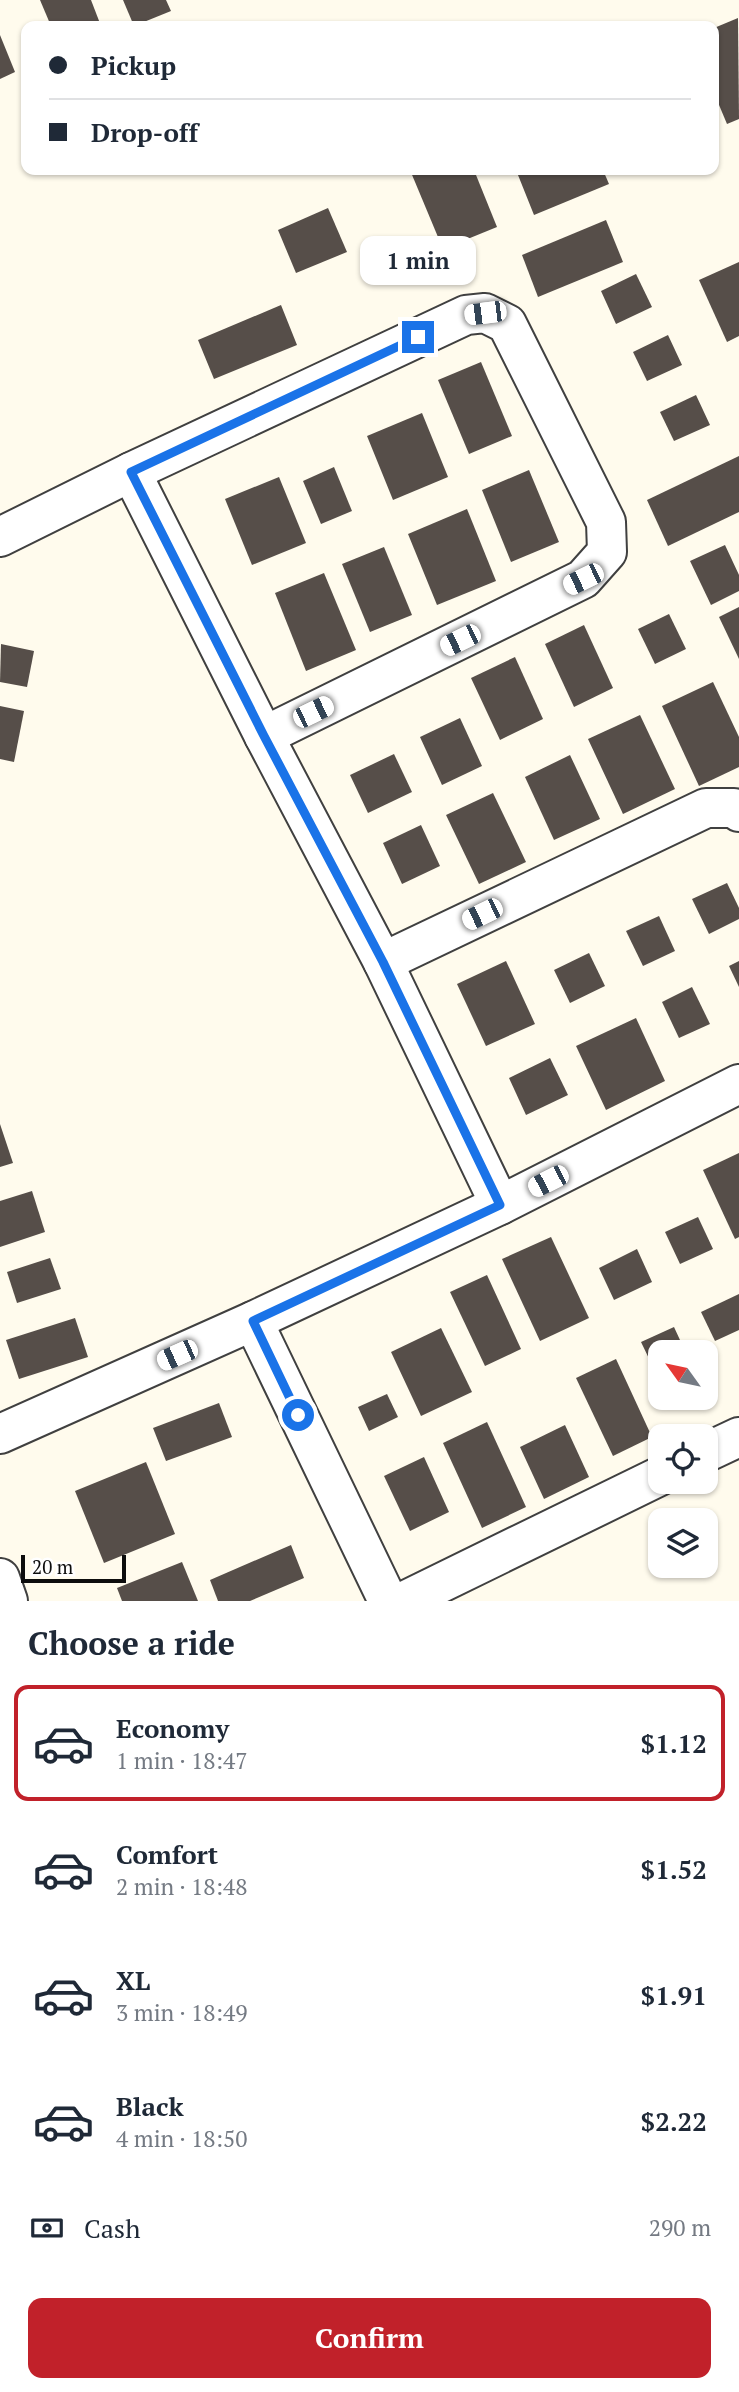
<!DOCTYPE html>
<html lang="en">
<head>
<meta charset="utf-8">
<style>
	body { margin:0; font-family:"PT Serif",serif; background:#f2f2f3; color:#1f2937; height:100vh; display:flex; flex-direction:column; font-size:26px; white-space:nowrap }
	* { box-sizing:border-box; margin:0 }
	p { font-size:23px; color:#747a83 }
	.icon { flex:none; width:38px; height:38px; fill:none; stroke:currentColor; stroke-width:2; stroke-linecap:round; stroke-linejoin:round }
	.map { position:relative; height:1601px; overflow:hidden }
	.panel { display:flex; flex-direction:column; background:#fff; flex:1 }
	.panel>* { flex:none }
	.banner { position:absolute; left:21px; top:21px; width:698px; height:154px; border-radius:14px; box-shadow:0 2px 5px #0004; display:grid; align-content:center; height:154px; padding:0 28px; background:#fff }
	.needle { width:46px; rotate:303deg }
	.controls { position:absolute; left:648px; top:1340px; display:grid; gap:14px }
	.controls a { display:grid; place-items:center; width:70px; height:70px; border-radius:14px; background:#fff; box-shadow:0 2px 5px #0004; font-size:35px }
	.scale { position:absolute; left:21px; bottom:18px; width:105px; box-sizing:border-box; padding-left:7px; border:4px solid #0d0d0d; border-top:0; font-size:19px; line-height:24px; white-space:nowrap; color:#0d0d0d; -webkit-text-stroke:5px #fff; paint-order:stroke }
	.end { position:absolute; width:32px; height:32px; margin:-16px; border:9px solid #1a73e8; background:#fff; box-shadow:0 0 0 4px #fff }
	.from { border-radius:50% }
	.bubble { position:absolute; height:49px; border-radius:14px; background:#fff; box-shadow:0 2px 5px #0004; font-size:23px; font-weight:600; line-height:49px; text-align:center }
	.car { position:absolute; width:21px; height:42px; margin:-21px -10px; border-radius:9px; box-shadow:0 0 5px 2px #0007; background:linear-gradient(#fff 24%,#345 0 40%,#fff 0 76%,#345 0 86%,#fff 0) }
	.banner b { display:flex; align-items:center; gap:24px; height:66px; font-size:26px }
	.banner b+b { border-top:2px solid #e0e1e3 }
	.banner i { width:18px; height:18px; background:#1f2937 }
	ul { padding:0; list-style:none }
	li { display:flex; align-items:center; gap:21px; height:116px; margin:0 14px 10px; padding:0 14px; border:4px solid transparent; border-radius:14px }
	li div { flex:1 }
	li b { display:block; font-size:26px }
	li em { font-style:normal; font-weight:600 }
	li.active { border-color:#c1212a }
	li>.icon { width:63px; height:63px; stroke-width:1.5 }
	h2 { padding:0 28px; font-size:32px; line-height:84px }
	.pay { display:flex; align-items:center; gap:18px; height:77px; padding:0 28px; font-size:26px }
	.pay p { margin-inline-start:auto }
	.action { display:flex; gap:14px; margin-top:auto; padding:14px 28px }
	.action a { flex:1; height:80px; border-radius:14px; background:#c1212a; color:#fff; font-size:28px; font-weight:600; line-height:80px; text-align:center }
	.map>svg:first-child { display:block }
</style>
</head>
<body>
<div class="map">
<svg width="739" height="1601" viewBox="0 0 739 1601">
	<rect width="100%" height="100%" fill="#fffbed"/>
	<g fill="#564e49">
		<polygon points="40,0 91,0 101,26 51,26"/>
		<polygon points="123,0 166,0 171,11 134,26"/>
		<polygon points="738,18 739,119 727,124 714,93 714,28"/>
		<polygon points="0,35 15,72 0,79"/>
		<polygon points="410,170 474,170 497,227 443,249"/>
		<polygon points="516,170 603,170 609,184 534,215"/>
		<polygon points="328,208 347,252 296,273 278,230"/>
		<polygon points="606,220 623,262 538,297 522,255"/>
		<polygon points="739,262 739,336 727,342 699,280"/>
		<polygon points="636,274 652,307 616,324 601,291"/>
		<polygon points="281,305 297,345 214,379 198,340"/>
		<polygon points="668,335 682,365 647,381 633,352"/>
		<polygon points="481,362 512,436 469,454 438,380"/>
		<polygon points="696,395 710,425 674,441 660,412"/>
		<polygon points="422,413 448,477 393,500 367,436"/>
		<polygon points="739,456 739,512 668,546 647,500"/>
		<polygon points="334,467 352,511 321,524 303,481"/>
		<polygon points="529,470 559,542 511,562 482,490"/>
		<polygon points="279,477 306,543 252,565 225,499"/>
		<polygon points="467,509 496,581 437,605 408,534"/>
		<polygon points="725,545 739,575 739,591 711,605 690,561"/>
		<polygon points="384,547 412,615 370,632 342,564"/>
		<polygon points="324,573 356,650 306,671 275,593"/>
		<polygon points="739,607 739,659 719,617"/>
		<polygon points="669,614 686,649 655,664 638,629"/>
		<polygon points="584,625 613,688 574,707 545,644"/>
		<polygon points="1,644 34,651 27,687 0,682"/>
		<polygon points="515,657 543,719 500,740 471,678"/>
		<polygon points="713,682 739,737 739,767 699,786 662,706"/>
		<polygon points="0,706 24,711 14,762 0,759"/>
		<polygon points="640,715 675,789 623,814 588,739"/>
		<polygon points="460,718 482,766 442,785 420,737"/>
		<polygon points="394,754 412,792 368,813 350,775"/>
		<polygon points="570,755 600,819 554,840 525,777"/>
		<polygon points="493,793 526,862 479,884 446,815"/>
		<polygon points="421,825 440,866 402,884 383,843"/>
		<polygon points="727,883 739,908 739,919 709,934 692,899"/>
		<polygon points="659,916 675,951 643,966 626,931"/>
		<polygon points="589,953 605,986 570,1003 554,970"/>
		<polygon points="506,961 535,1024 486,1046 457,984"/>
		<polygon points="739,961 739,987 729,966"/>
		<polygon points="692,987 710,1024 679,1038 662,1002"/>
		<polygon points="636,1018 665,1081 606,1110 576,1046"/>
		<polygon points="550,1058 568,1095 526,1115 509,1078"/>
		<polygon points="0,1124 13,1163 0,1167"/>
		<polygon points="739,1153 739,1237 735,1239 703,1170"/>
		<polygon points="32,1191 45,1232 0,1247 0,1201"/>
		<polygon points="698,1217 713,1249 680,1264 665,1232"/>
		<polygon points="551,1237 589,1318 540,1341 502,1259"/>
		<polygon points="637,1249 652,1282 614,1300 599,1268"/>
		<polygon points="50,1258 61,1289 17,1303 7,1272"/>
		<polygon points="487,1275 521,1349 485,1366 450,1292"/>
		<polygon points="739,1294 739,1330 715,1341 701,1312"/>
		<polygon points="75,1318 88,1357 19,1379 6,1340"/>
		<polygon points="674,1327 686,1353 660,1353 660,1369 655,1371 641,1342"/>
		<polygon points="441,1328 472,1392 421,1416 391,1352"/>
		<polygon points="616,1359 652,1437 613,1456 576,1378"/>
		<polygon points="387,1394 398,1417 369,1431 358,1407"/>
		<polygon points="219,1403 232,1437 166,1461 153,1428"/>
		<polygon points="487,1422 526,1507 482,1528 443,1443"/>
		<polygon points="565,1425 589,1477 544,1499 520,1447"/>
		<polygon points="424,1457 449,1512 410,1531 384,1476"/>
		<polygon points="146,1462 175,1534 104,1563 75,1491"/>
		<polygon points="291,1545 304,1578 250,1601 218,1601 210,1580"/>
		<polygon points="182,1562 198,1601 122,1601 117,1588"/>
	</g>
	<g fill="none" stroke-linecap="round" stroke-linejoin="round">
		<g stroke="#404040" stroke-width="42">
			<g id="minor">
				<polyline points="131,472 264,736 383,962 500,1205"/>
				<polyline points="0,537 131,472 466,315 485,313 507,324 606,522 607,552 583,579 264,736"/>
				<polyline points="383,962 706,808 734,808 739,812"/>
				<polyline points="253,1321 388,1601"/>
				<polyline points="0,1434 253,1321 500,1205 739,1084"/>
				<polyline points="705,1453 739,1437"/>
				<polyline points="0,1578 8,1601"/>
				<polyline points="404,1601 660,1476"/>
			</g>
		</g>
		<use href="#minor" stroke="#fff" stroke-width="38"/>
	</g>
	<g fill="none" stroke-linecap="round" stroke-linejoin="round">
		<polyline stroke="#1a73e8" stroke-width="9" points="298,1415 253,1321 500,1205 383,962 264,736 131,472 418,337"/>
	</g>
</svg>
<div class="controls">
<a><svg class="needle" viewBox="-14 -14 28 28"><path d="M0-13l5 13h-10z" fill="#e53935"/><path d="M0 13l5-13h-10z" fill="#747a83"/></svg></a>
<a><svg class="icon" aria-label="locate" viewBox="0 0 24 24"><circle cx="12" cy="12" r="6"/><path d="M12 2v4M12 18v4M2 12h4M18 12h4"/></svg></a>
<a><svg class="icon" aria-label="layers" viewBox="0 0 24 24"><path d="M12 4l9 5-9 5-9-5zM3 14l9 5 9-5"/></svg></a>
</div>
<div class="scale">20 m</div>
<i class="end from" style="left:298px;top:1415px"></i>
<i class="end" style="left:418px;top:337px"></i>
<div class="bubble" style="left:360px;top:236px;width:116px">1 min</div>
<i class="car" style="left:485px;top:313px;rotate:263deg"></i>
<i class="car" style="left:583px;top:579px;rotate:244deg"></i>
<i class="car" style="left:460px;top:640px;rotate:244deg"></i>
<i class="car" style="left:313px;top:712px;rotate:64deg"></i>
<i class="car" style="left:482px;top:914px;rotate:244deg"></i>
<i class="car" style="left:548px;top:1181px;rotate:243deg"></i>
<i class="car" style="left:177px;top:1355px;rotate:246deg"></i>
<div class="banner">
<b><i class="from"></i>Pickup</b>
<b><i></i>Drop-off</b>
</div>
</div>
<section class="panel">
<h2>Choose a ride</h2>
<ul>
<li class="active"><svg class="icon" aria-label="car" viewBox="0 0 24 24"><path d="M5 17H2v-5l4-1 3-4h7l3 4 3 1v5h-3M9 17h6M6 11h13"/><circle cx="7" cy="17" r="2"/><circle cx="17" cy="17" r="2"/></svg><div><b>Economy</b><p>1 min · 18:47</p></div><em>$1.12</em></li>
<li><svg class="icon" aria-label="car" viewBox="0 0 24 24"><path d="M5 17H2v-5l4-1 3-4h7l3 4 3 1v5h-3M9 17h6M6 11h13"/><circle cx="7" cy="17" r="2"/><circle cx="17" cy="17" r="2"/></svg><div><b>Comfort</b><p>2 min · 18:48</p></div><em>$1.52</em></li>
<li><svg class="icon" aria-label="car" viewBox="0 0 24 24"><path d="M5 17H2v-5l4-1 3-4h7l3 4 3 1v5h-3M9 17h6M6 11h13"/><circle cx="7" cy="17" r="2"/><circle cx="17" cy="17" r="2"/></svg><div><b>XL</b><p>3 min · 18:49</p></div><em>$1.91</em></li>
<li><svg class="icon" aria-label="car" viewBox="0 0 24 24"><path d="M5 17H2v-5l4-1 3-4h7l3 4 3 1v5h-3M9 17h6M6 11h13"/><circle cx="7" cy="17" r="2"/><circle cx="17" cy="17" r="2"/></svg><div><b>Black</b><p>4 min · 18:50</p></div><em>$2.22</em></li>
</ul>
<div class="pay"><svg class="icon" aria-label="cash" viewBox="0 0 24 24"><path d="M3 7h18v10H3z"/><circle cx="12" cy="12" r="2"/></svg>Cash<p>290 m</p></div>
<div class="action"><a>Confirm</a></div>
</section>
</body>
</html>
